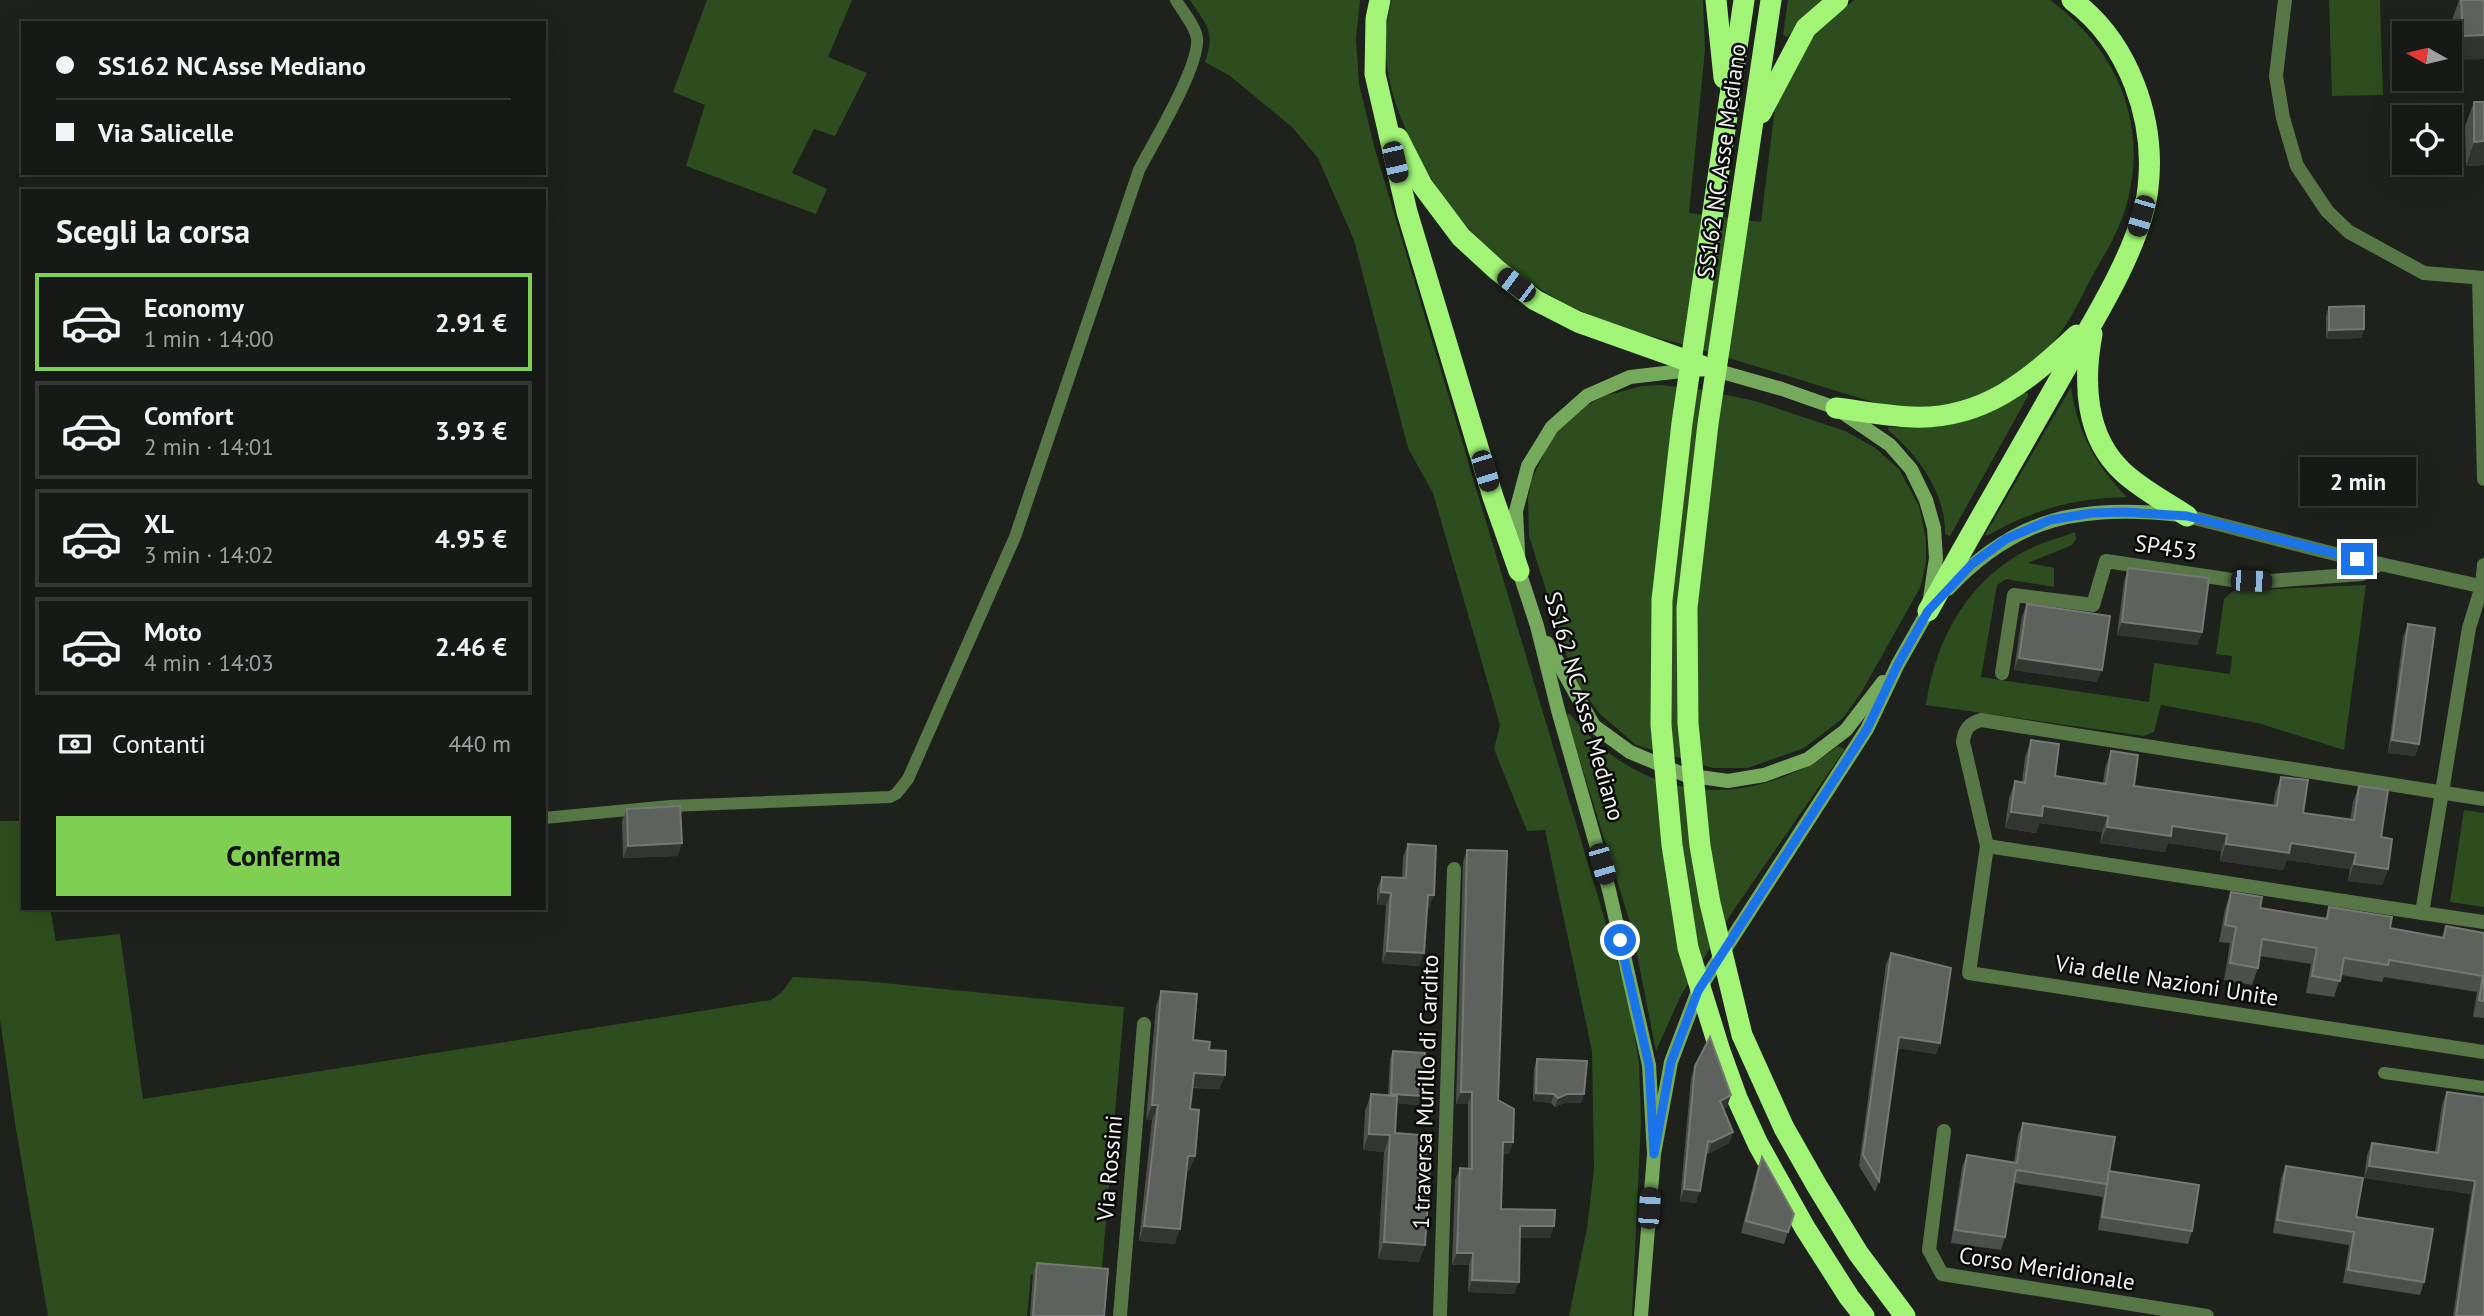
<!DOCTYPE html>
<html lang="it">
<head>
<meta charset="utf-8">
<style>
	body { margin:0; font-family:"PT Sans",sans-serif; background:#1f221e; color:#f1f3f6; height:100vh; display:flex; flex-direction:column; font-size:26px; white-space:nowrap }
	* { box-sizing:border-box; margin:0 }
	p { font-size:23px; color:#9ea0a0 }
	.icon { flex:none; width:38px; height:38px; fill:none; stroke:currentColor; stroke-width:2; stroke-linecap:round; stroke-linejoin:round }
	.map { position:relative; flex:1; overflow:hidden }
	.panel { position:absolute; left:21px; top:189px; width:525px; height:721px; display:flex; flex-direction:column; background:#161915; border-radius:0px; box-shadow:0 7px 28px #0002,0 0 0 2px #353834 }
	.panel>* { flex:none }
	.banner { position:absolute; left:21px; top:21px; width:525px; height:154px; border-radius:0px; box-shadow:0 7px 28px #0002,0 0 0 2px #353834; display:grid; align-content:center; height:154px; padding:0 35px; background:#161915 }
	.needle { width:46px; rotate:278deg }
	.controls { position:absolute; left:2392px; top:21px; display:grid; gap:14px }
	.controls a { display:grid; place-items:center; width:70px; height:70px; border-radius:0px; background:#161915; box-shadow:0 7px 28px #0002,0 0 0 2px #353834; font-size:35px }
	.end { position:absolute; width:32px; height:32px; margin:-16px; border:9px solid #1a73e8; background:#fff; box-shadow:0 0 0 4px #fff }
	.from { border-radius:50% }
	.bubble { position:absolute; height:49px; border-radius:0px; background:#161915; box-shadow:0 7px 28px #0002,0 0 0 2px #353834; font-size:23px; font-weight:700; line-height:49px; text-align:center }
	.car { position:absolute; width:21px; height:42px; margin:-21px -10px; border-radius:9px; box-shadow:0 0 5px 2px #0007; background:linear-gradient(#222 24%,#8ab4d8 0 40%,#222 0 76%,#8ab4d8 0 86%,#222 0) }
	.banner b { display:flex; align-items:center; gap:24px; height:66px; font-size:26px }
	.banner b+b { border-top:2px solid #353834 }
	.banner i { width:18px; height:18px; background:#f1f3f6 }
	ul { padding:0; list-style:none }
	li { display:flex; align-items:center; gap:21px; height:98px; margin:0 14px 10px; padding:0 21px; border:4px solid #353834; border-radius:0px }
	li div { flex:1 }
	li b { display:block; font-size:26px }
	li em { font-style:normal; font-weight:700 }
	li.current { border-color:#7fd052 }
	li>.icon { width:63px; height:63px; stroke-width:1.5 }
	h2 { padding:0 35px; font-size:32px; line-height:84px }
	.pay { display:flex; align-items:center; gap:18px; height:77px; padding:0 35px; font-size:26px }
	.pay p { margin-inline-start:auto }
	.action { display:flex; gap:14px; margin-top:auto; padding:14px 35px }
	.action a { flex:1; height:80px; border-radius:0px; background:#7fd052; color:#111; font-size:28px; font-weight:700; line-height:80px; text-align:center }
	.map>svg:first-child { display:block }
</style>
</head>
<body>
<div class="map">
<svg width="2484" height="1316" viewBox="0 0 2484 1316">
	<rect width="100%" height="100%" fill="#1e211c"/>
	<g fill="#2e4d1e">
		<polygon points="707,0 852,0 828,57 867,73 835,136 814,129 792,173 827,189 816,214 686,166 705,105 673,92"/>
		<path d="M1190,0H1360L1356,39L1359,84L1374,146L1629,1001L1639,1063L1641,1121L1632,1316H1569L1587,1228L1594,1169L1592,1051L1545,830L1527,831L1494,749L1500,725L1433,493L1408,448L1354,240L1318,158L1292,127L1230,76L1205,62C1216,31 1206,25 1190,0Z"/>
		<path d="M1392,0H1703L1705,50L1689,213L1761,222L1774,115L1780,95L1811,36L1854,0H2050C2114,47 2148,119 2128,199C2121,228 2105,254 2090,280C2079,302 2068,325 2052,344C2042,357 2030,365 2016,375C2006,381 1996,390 1985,395C1951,410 1911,410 1876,403C1818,385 1761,368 1703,350C1668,340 1630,332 1596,318C1513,283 1451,224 1412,143C1390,97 1377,51 1392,0Z"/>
		<polygon points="1788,0 1821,0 1787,37 1783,35"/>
		<polygon points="2329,0 2380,0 2383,95 2332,96"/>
		<polygon points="1661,385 1703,390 1755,401 1845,431 1874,447 1899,469 1919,506 1926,539 1926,561 1921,586 1861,693 1842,719 1804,748 1748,768 1713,768 1636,745 1600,714 1574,679 1529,536 1528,498 1532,479 1548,445 1559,429 1588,405 1605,396 1642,386"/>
		<path d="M2071,387C2077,431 2095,465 2127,497C2075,498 2031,510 1987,536L1985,535Z"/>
		<path d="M2024,393H2028V396L1950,536L1945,534C1946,493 1918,455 1888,430L1889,427C1939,430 1981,419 2024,393Z"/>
		<path d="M2075,532L2076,539L2072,545L2028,563L2054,568V587L2006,579L1997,585L1981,677L2149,702L2154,663L2230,674L2232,656L2216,654L2224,599L2233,591L2366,585L2344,750L2258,723L2161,705L2154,732L2144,736L1926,705C1935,640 1968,579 2029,549C2043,542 2060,538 2075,532Z"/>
		<path d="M1570,714C1639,803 1749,814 1838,746L1845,749L1733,911L1681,995L1656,1051L1632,929L1566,715Z"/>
		<polygon points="2464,810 2484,813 2484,907 2450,902"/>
		<polygon points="0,821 23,821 23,908 50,908 56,941 120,934 143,1099 771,1000 782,992 793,977 864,981 1124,1007 1101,1280 1031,1274 1027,1316 48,1316 15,1123 0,1019"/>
	</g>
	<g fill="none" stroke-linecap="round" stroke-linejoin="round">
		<g stroke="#577747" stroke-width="12">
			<path d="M544,818L670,806L890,797L896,794L908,779L1015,537L1139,170C1153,143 1200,66 1197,38C1195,25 1182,11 1176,0"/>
			<polyline points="2384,1073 2484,1087"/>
		</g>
		<g stroke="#577747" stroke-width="14">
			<polyline points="2285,0 2276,76 2283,118 2297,166 2327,211 2349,232 2424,273 2484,278"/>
			<polyline points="2479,278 2484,479"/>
			<polyline points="2187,516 2335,554 2484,587"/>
			<polyline points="2484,565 2482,586 2469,628 2422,913 1987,846 1969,973 2484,1052"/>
			<polyline points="2002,673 2014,595 2093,605 2106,561 2232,580 2270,581 2362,574 2380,564"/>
			<path d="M1987,846L1963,742C1964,729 1970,723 1981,720L2484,799"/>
			<polyline points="2422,913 2484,922"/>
			<polyline points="1944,1131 1929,1250 1942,1274 2207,1316"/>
			<polyline points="1120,1316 1144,1024"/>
			<polyline points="1440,1316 1454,869"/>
		</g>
		<g stroke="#75a95b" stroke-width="14">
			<path d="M1948,589C2016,516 2083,504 2180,515"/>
			<polyline points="1547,643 1594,726 1630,752 1685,775 1728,781 1764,775 1808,759 1846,730 1883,682"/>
			<polyline points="1641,1316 1654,1154 1671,1062 1698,991 1867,729 1898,664 1928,611 1936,558 1934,528 1926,500 1911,469 1890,445 1836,408 1782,389 1708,368 1630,377 1587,396 1552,427 1528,466 1516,511 1519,571 1537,626 1558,710 1609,890 1649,1065 1654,1154"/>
		</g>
		<g stroke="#a1f476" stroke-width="21">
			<polyline points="1380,0 1376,19 1375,74 1407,212 1493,497 1519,571"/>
			<polyline points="1716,0 1724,78"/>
			<polyline points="1744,0 1682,423 1662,600 1661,725 1672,845 1688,948 1720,1051 1737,1098 1758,1144 1805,1228 1849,1297 1864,1316"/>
			<polyline points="1771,0 1708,424 1687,608 1688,723 1700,846 1710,903 1742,1035 1784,1128 1817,1186 1858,1253 1905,1316"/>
			<polyline points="1761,113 1806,28 1838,0"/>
			<polyline points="1398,138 1422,185 1461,237 1497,270 1535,300 1578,322 1702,366"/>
			<path d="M2092,334C2083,382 2085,437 2123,472C2141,489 2166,502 2187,516"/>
			<path d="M1836,408C1861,411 1887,416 1912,417C1983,420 2029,380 2077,335"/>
			<path d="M1928,611C1972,532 2017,454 2062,375C2091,325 2142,245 2148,188C2156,120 2129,42 2072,0"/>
		</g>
	</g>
	<g fill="#4c504a">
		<polygon points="2459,0 2484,0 2454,60 2452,20"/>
		<polygon points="2474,102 2484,102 2484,165 2466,166 2465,126"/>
		<polygon points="2329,307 2364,329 2361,338 2326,339 2326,315"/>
		<polygon points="2128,568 2202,632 2197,645 2117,635 2124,581"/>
		<polygon points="2027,604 2097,682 2014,670 2022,616"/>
		<polygon points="2408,624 2419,744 2415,756 2388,753 2403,637"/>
		<polygon points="2031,740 2055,776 2103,783 2105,768 2111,751 2134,786 2273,806 2275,793 2281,777 2303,813 2350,820 2353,802 2359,786 2381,837 2388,869 2382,885 2348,881 2350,869 2287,860 2283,870 2220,861 2221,851 2168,843 2165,852 2100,843 2102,832 2039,823 2036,833 2005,828 2009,798 2015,781 2022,782 2025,757"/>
		<polygon points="627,809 678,856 623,858 622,821"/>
		<polygon points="1408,844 1434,895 1429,908 1427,908 1419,966 1382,963 1386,905 1377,905 1377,889 1382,877 1402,878 1403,857"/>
		<polygon points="1467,850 1498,1100 1513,1142 1509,1154 1503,1154 1501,1209 1550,1238 1520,1238 1514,1294 1468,1292 1469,1265 1452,1265 1455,1180 1460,1168 1468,1169 1468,1104 1456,1104 1463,862"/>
		<polygon points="2231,892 2260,908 2325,919 2329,907 2390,928 2442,937 2446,926 2484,933 2484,1018 2473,1017 2477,992 2384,977 2382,982 2341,975 2334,997 2306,993 2311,964 2260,956 2258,968 2252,985 2224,980 2230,943 2219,942 2225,909"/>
		<polygon points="1891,953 1940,1043 1936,1054 1897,1048 1879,1181 1875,1192 1859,1166 1886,964"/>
		<polygon points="1161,991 1193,1040 1209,1050 1225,1075 1219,1089 1192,1088 1190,1109 1195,1156 1189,1171 1186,1171 1175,1244 1139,1241 1152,1120 1146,1120 1156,1006"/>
		<polygon points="1393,1051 1423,1096 1419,1105 1397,1103 1395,1133 1425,1245 1419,1262 1378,1259 1384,1152 1363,1150 1365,1111 1371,1094 1388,1095 1390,1059"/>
		<polygon points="1537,1059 1584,1094 1581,1103 1564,1103 1555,1107 1551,1103 1533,1101 1534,1068"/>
		<polygon points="1695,1066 1727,1107 1724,1109 1733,1132 1729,1143 1708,1154 1706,1153 1696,1203 1680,1201 1691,1078"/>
		<polygon points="2447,1092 2484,1097 2484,1316 2453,1316 2471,1194 2364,1178 2367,1155 2372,1143 2435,1152 2442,1104"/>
		<polygon points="2023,1123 2109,1172 2192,1231 2188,1244 2098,1230 2103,1196 2103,1197 2014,1183 2005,1237 2001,1250 1951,1243 1962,1167 1967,1155 2014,1162 2018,1135"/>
		<polygon points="1762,1157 1788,1232 1784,1244 1741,1233 1757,1169"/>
		<polygon points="2286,1166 2356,1217 2424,1282 2420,1295 2343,1283 2349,1245 2273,1233 2281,1178"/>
		<polygon points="1037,1263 1104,1316 1030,1316 1033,1274"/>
	</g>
	<g fill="#323630">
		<polygon points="2484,35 2484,59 2454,60 2463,36"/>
		<polygon points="2484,141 2484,165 2466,166 2474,142"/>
		<polygon points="2364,329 2361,338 2326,339 2329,330"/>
		<polygon points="2122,622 2202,632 2197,645 2117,635"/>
		<polygon points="2019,658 2102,670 2097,682 2014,670"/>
		<polygon points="2392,740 2419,744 2415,756 2388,753"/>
		<polygon points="2043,806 2108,816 2102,832 2039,823 2036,833 2005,828 2011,812"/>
		<polygon points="2172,826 2227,834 2221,851 2168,843 2165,852 2100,843 2107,827"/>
		<polygon points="682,843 678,856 623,858 628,846"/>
		<polygon points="2291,843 2356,853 2350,869 2287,860 2283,870 2220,861 2226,844"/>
		<polygon points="2354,864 2388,869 2382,885 2348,881"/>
		<polygon points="1381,892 1391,893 1386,905 1377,905"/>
		<polygon points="1428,895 1434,895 1429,908 1423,907"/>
		<polygon points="1387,951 1424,953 1419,966 1382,963"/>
		<polygon points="1899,1037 1940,1043 1936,1054 1895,1048"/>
		<polygon points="1194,1073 1225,1075 1219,1089 1188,1087"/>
		<polygon points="1461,1092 1472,1092 1468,1104 1456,1104"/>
		<polygon points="1536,1093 1554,1094 1551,1103 1533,1101"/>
		<polygon points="1391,1094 1423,1096 1419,1105 1388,1103"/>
		<polygon points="1567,1094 1584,1094 1581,1103 1564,1103 1555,1107 1558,1098"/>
		<polygon points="1731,1095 1727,1107 1716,1113 1720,1101"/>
		<polygon points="1152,1105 1158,1105 1152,1120 1146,1120"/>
		<polygon points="1733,1132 1729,1143 1708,1154 1712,1142"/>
		<polygon points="1369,1134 1390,1135 1384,1152 1363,1150"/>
		<polygon points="1503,1142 1513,1142 1509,1154 1499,1154"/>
		<polygon points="1188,1156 1195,1156 1189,1171 1182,1171"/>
		<polygon points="2369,1166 2475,1181 2471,1194 2364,1178"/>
		<polygon points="1684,1189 1700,1191 1696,1203 1680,1201"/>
		<polygon points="1144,1226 1180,1229 1175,1244 1139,1241"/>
		<polygon points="1520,1226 1554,1226 1550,1238 1515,1238"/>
		<polygon points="1384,1242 1425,1245 1419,1262 1378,1259"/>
		<polygon points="1457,1253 1473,1253 1469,1265 1452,1265"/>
		<polygon points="1472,1280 1519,1282 1514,1294 1468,1292"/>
	</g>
	<g fill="#5e625c" stroke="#757873" stroke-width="2">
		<polygon points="2461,0 2484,0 2484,35 2463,36"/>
		<polygon points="2474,102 2484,102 2484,141 2474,142"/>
		<polygon points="2364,306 2364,329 2329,330 2329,307"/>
		<polygon points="2128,568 2209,578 2202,632 2122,622"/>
		<polygon points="2027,604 2110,616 2102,670 2019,658"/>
		<polygon points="2408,624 2435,628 2419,744 2392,740"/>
		<polygon points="2031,740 2059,744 2055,776 2106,784 2111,751 2138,755 2134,786 2277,806 2281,777 2308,780 2303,813 2354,820 2359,786 2388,790 2381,837 2392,839 2388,869 2354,864 2356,853 2291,843 2289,853 2226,844 2227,834 2172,826 2171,836 2107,827 2108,816 2043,806 2042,816 2011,812 2015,781 2025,783"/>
		<polygon points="680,806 682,843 628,846 627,809"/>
		<polygon points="1408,844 1436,846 1434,895 1428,895 1424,953 1387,951 1391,893 1381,892 1382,877 1406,878"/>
		<polygon points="1467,850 1507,851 1498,1100 1514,1109 1513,1142 1503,1142 1501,1209 1555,1210 1554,1226 1520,1226 1519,1282 1472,1280 1473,1253 1457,1253 1460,1168 1472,1169 1472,1092 1461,1092"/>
		<polygon points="2231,892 2262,897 2260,908 2327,919 2329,907 2392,917 2390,928 2444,938 2446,926 2484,933 2484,1001 2479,1000 2483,976 2389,960 2388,965 2344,958 2340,981 2312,976 2317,948 2262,939 2258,968 2230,963 2236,927 2225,925"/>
		<polygon points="1891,953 1951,968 1940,1043 1899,1037 1879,1181 1863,1155"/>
		<polygon points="1161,991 1197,994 1193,1040 1210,1042 1209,1050 1226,1051 1225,1075 1194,1073 1190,1109 1199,1110 1195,1156 1188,1156 1180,1229 1144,1226 1158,1105 1152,1105"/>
		<polygon points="1710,1037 1731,1095 1720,1101 1733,1132 1712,1142 1708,1141 1700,1191 1684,1189 1695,1066"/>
		<polygon points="1393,1051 1425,1053 1423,1096 1391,1094"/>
		<polygon points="1537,1059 1587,1061 1584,1094 1567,1094 1558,1098 1554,1094 1536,1093"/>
		<polygon points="2447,1092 2484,1097 2484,1316 2456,1316 2475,1181 2369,1166 2372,1143 2438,1153"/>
		<polygon points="1371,1094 1397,1096 1395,1133 1432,1136 1425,1245 1384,1242 1390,1135 1369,1134"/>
		<polygon points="2023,1123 2115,1137 2107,1184 2016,1170 2005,1237 1955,1230 1967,1155 2017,1163"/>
		<polygon points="1762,1157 1794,1214 1788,1232 1746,1221"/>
		<polygon points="2286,1166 2363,1178 2356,1217 2433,1229 2424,1282 2348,1270 2354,1232 2277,1220"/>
		<polygon points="2109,1171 2199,1185 2192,1231 2102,1217"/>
		<polygon points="1037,1263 1108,1269 1104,1316 1033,1316"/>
	</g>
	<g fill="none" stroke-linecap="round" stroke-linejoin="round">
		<polyline stroke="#1a73e8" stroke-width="9" points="1620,940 1649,1065 1654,1154 1671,1062 1698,991 1867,729 1898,664 1928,611 1972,564 2006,539 2050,520 2092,513 2125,512 2187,516 2357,559"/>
	</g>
	<g text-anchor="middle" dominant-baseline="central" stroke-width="5" stroke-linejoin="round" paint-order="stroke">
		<g font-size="23" fill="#f1f3f0" stroke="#090a08">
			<text transform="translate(1721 161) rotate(-82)">SS162 NC Asse Mediano</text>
			<text transform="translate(2166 547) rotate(9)">SP453</text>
			<text transform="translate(1585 706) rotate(74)">SS162 NC Asse Mediano</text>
			<text transform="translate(2167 980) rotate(9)">Via delle Nazioni Unite</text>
			<text transform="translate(1425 1092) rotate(-88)">1 traversa Murillo di Cardito</text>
			<text transform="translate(1109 1168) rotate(-85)">Via Rossini</text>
			<text transform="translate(2047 1268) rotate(9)">Corso Meridionale</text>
		</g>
	</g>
</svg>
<div class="controls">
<a><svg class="needle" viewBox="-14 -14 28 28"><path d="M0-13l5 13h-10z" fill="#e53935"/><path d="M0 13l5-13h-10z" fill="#9ea0a0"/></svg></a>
<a><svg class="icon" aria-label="locate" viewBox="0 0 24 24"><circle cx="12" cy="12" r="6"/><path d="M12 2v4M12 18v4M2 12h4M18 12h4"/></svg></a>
</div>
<i class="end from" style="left:1620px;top:940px"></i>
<i class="end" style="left:2357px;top:559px"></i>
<div class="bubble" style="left:2300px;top:457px;width:116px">2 min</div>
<i class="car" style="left:1395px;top:162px;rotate:167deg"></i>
<i class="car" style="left:2141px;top:216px;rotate:196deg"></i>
<i class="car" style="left:1516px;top:285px;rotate:307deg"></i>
<i class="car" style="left:1485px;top:471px;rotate:163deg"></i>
<i class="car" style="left:2251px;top:581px;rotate:92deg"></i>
<i class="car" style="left:1602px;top:864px;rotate:164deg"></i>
<i class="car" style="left:1649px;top:1208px;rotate:4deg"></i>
<div class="banner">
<b><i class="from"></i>SS162 NC Asse Mediano</b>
<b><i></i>Via Salicelle</b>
</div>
<section class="panel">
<h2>Scegli la corsa</h2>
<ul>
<li class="current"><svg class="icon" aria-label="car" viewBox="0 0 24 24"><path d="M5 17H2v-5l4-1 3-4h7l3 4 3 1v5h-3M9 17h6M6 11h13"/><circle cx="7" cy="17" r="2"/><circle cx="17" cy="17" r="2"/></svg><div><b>Economy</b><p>1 min · 14:00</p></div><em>2.91 €</em></li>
<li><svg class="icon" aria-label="car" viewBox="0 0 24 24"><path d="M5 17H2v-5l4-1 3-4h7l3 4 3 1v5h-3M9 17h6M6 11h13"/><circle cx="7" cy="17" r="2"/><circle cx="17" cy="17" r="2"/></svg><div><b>Comfort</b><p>2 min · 14:01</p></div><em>3.93 €</em></li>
<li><svg class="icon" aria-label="car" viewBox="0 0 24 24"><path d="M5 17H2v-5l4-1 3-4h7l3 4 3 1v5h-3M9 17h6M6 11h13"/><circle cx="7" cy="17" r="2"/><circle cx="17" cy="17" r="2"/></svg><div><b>XL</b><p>3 min · 14:02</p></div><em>4.95 €</em></li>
<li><svg class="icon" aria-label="car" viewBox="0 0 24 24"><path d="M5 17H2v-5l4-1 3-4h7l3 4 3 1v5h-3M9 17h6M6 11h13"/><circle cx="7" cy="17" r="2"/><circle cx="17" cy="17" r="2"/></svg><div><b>Moto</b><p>4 min · 14:03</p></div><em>2.46 €</em></li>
</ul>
<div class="pay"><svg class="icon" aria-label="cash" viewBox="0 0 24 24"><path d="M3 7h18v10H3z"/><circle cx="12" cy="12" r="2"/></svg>Contanti<p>440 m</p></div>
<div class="action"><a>Conferma</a></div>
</section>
</div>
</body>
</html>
